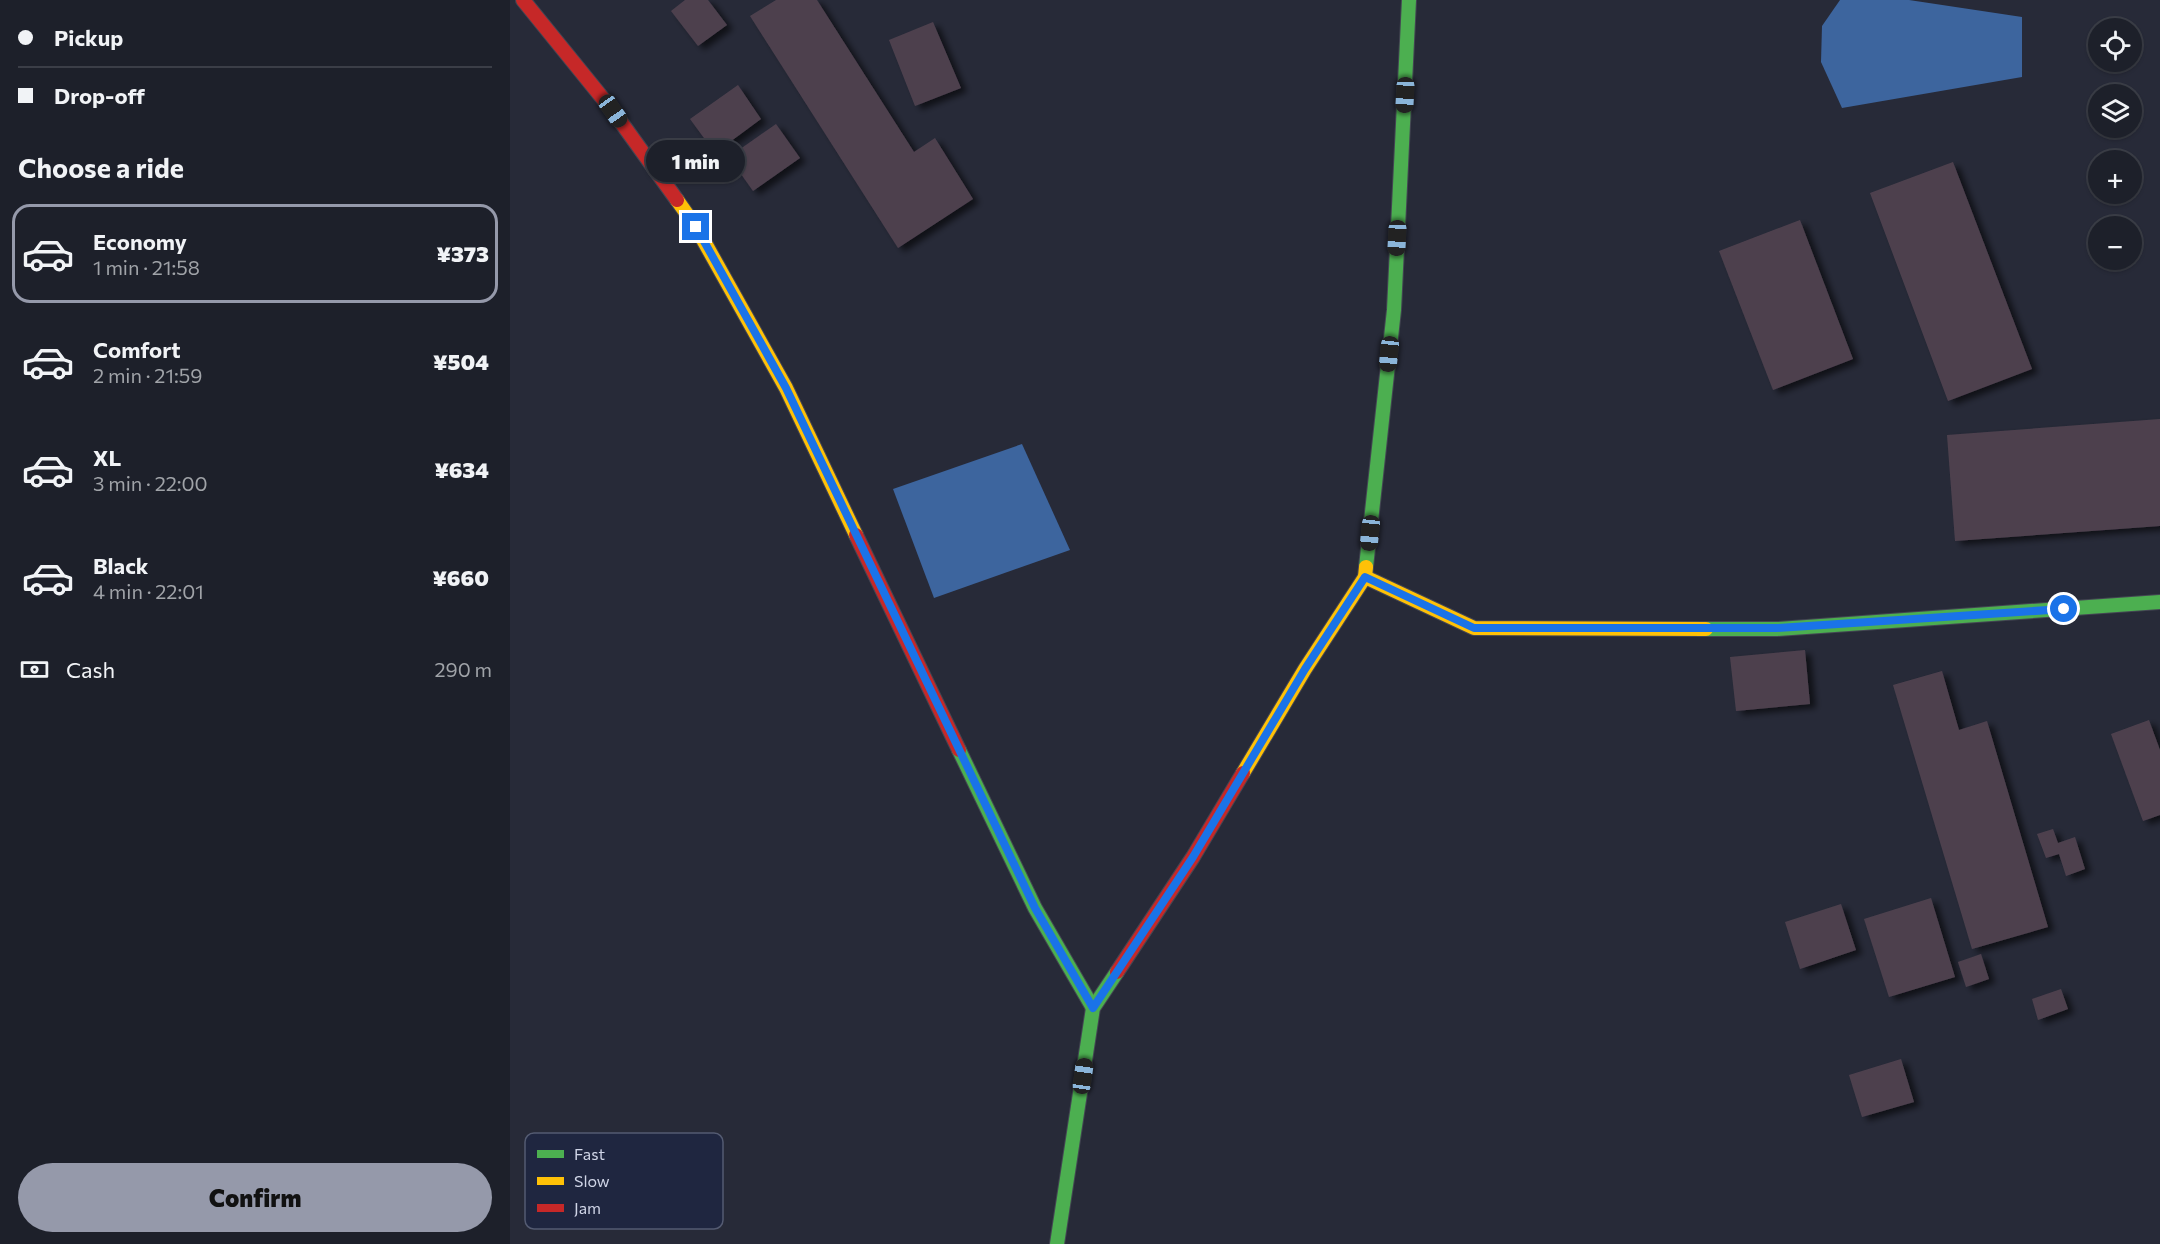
<!DOCTYPE html>
<html lang="en">
<head>
<meta charset="utf-8">
<style>
	body { margin:0; font-family:Commissioner,sans-serif; background:#2a2d36; color:#f1f3f6; height:100vh; display:flex; flex-direction:column; font-size:22px; white-space:nowrap }
	* { box-sizing:border-box; margin:0 }
	p { font-size:20px; color:#a0a3a8 }
	.icon { flex:none; width:33px; height:33px; fill:none; stroke:currentColor; stroke-width:2; stroke-linecap:round; stroke-linejoin:round }
	.map { position:relative; flex:1; overflow:hidden }
	.details { display:flex; flex-direction:column; background:#1d202a; width:510px }
	.details>* { flex:none }
	.guide { display:grid; align-content:center; height:132px; padding:0 18px; background:#1d202a }
	.tools { position:absolute; left:1578px; top:18px; display:grid; gap:12px }
	.tools a { display:grid; place-items:center; width:54px; height:54px; border-radius:50%; background:#1d202a; box-shadow:0 2px 4px #0004,0 0 0 2px #3b3e47; font-size:30px }
	.end { position:absolute; width:27px; height:27px; margin:-14px; border:8px solid #1a73e8; background:#fff; box-shadow:0 0 0 3px #fff }
	.from { border-radius:50% }
	.bubble { position:absolute; height:42px; border-radius:21px; background:#1d202a; box-shadow:0 2px 4px #0004,0 0 0 2px #3b3e47; font-size:20px; font-weight:800; line-height:42px; text-align:center }
	.car { position:absolute; width:18px; height:36px; margin:-18px -9px; border-radius:8px; box-shadow:0 0 4px 2px #0007; background:linear-gradient(#222 24%,#8ab4d8 0 40%,#222 0 76%,#8ab4d8 0 86%,#222 0) }
	.guide b { display:flex; align-items:center; gap:21px; height:57px; font-size:22px }
	.guide b+b { border-top:2px solid #3b3e47 }
	.guide i { width:15px; height:15px; background:#f1f3f6 }
	ul { padding:0; list-style:none }
	li { display:flex; align-items:center; gap:18px; height:99px; margin:0 12px 9px; padding:0 6px; border:3px solid transparent; border-radius:18px }
	li div { flex:1 }
	li b { display:block; font-size:22px }
	li em { font-style:normal; font-weight:800 }
	li.on { border-color:#9599aa }
	li>.icon { width:54px; height:54px; stroke-width:1.5 }
	h2 { padding:0 18px; font-size:27px; line-height:72px }
	.pay { display:flex; align-items:center; gap:15px; height:66px; padding:0 18px; font-size:22px }
	.pay p { margin-inline-start:auto }
	.button { display:flex; gap:12px; margin-top:auto; padding:12px 18px }
	.button a { flex:1; height:69px; border-radius:36px; background:#9599aa; color:#111; font-size:24px; font-weight:800; line-height:69px; text-align:center }
	main { display:flex; flex:1; min-height:0 }
	.map>svg:first-child { display:block }
</style>
</head>
<body>
<main>
<section class="details">
<div class="guide">
<b><i class="from"></i>Pickup</b>
<b><i></i>Drop-off</b>
</div>
<h2>Choose a ride</h2>
<ul>
<li class="on"><svg class="icon" aria-label="car" viewBox="0 0 24 24"><path d="M5 17H2v-5l4-1 3-4h7l3 4 3 1v5h-3M9 17h6M6 11h13"/><circle cx="7" cy="17" r="2"/><circle cx="17" cy="17" r="2"/></svg><div><b>Economy</b><p>1 min · 21:58</p></div><em>¥373</em></li>
<li><svg class="icon" aria-label="car" viewBox="0 0 24 24"><path d="M5 17H2v-5l4-1 3-4h7l3 4 3 1v5h-3M9 17h6M6 11h13"/><circle cx="7" cy="17" r="2"/><circle cx="17" cy="17" r="2"/></svg><div><b>Comfort</b><p>2 min · 21:59</p></div><em>¥504</em></li>
<li><svg class="icon" aria-label="car" viewBox="0 0 24 24"><path d="M5 17H2v-5l4-1 3-4h7l3 4 3 1v5h-3M9 17h6M6 11h13"/><circle cx="7" cy="17" r="2"/><circle cx="17" cy="17" r="2"/></svg><div><b>XL</b><p>3 min · 22:00</p></div><em>¥634</em></li>
<li><svg class="icon" aria-label="car" viewBox="0 0 24 24"><path d="M5 17H2v-5l4-1 3-4h7l3 4 3 1v5h-3M9 17h6M6 11h13"/><circle cx="7" cy="17" r="2"/><circle cx="17" cy="17" r="2"/></svg><div><b>Black</b><p>4 min · 22:01</p></div><em>¥660</em></li>
</ul>
<div class="pay"><svg class="icon" aria-label="cash" viewBox="0 0 24 24"><path d="M3 7h18v10H3z"/><circle cx="12" cy="12" r="2"/></svg>Cash<p>290 m</p></div>
<div class="button"><a>Confirm</a></div>
</section>
<div class="map">
<svg width="1650" height="1244" viewBox="0 0 1650 1244">
	<defs>
		<filter id="shadow"><feDropShadow dx="6" dy="4" stdDeviation="3" flood-color="#0009"/></filter>
	</defs>
	<rect width="100%" height="100%" fill="#272a38"/>
	<g fill="#3d659e">
		<polygon points="1330,0 1399,0 1512,17 1512,77 1332,108 1311,62 1312,26"/>
		<polygon points="512,444 560,550 424,598 383,489"/>
	</g>
	<g fill="#4e414e" filter="url(#shadow)">
		<polygon points="175,0 198,0 217,25 188,46 161,11"/>
		<polygon points="266,0 307,0 404,152 425,138 463,199 388,248 240,16"/>
		<polygon points="423,22 451,88 405,106 379,40"/>
		<polygon points="228,85 251,119 205,153 180,119"/>
		<polygon points="266,124 290,158 243,191 219,157"/>
		<polygon points="1443,162 1522,369 1438,401 1360,193"/>
		<polygon points="1290,220 1343,359 1263,390 1209,251"/>
		<polygon points="1650,419 1650,526 1445,541 1437,435"/>
		<polygon points="1295,650 1300,704 1226,711 1220,657"/>
		<polygon points="1432,671 1449,730 1477,721 1538,927 1462,949 1383,685"/>
		<polygon points="1639,720 1650,750 1650,815 1633,821 1601,734"/>
		<polygon points="1543,829 1548,843 1565,837 1575,869 1556,876 1549,854 1536,858 1527,834"/>
		<polygon points="1421,898 1445,977 1379,997 1354,919"/>
		<polygon points="1331,904 1346,950 1290,969 1275,922"/>
		<polygon points="1471,954 1479,979 1456,987 1448,962"/>
		<polygon points="1551,989 1558,1009 1528,1020 1522,999"/>
		<polygon points="1391,1059 1404,1102 1352,1117 1339,1075"/>
	</g>
	<g fill="none" stroke-linecap="round" stroke-linejoin="round">
		<g stroke="#444653" stroke-width="16">
			<g id="fast">
				<polyline points="856,567 884,310 899,0"/>
				<polyline points="1196,629 1267,629 1650,602"/>
				<polyline points="449,750 525,908 583,1008"/>
				<polyline points="547,1244 583,1008 607,972"/>
			</g>
		</g>
		<g stroke="#444653" stroke-width="16">
			<g id="slow">
				<polyline points="167,200 186,227 276,388 346,535"/>
				<polyline points="855,577 964,628 1196,629"/>
				<polyline points="733,773 795,669 855,577 856,567"/>
			</g>
		</g>
		<g stroke="#444653" stroke-width="16">
			<g id="jam">
				<polyline points="13,0 103,111 167,200"/>
				<polyline points="346,535 449,750"/>
				<polyline points="607,972 683,857 733,773"/>
			</g>
		</g>
		<use href="#fast" stroke="#4caf50" stroke-width="14"/>
		<use href="#slow" stroke="#ffc107" stroke-width="14"/>
		<use href="#jam" stroke="#c62828" stroke-width="14"/>
	</g>
	<g fill="none" stroke-linecap="round" stroke-linejoin="round">
		<polyline stroke="#1a73e8" stroke-width="8" points="186,227 276,388 525,908 583,1008 683,857 795,669 855,577 964,628 1267,628 1554,609"/>
	</g>
	<rect x="15" y="1133" width="198" height="96" rx="9" fill="#1f2640" stroke="#545b72" stroke-width="1.5"/>
	<rect x="27" y="1150" width="27" height="8" fill="#4caf50"/>
	<rect x="27" y="1177" width="27" height="8" fill="#ffc107"/>
	<rect x="27" y="1204" width="27" height="8" fill="#c62828"/>
	<g font-size="16" fill="#d0d5e7">
		<text x="64" y="1160">Fast</text>
		<text x="64" y="1187">Slow</text>
		<text x="64" y="1214">Jam</text>
	</g>
</svg>
<div class="tools">
<a><svg class="icon" aria-label="locate" viewBox="0 0 24 24"><circle cx="12" cy="12" r="6"/><path d="M12 2v4M12 18v4M2 12h4M18 12h4"/></svg></a>
<a><svg class="icon" aria-label="layers" viewBox="0 0 24 24"><path d="M12 4l9 5-9 5-9-5zM3 14l9 5 9-5"/></svg></a>
<a>+</a>
<a>−</a>
</div>
<i class="end from" style="left:1554px;top:609px"></i>
<i class="end" style="left:186px;top:227px"></i>
<div class="bubble" style="left:136px;top:140px;width:99px">1 min</div>
<i class="car" style="left:895px;top:95px;rotate:183deg"></i>
<i class="car" style="left:103px;top:111px;rotate:145deg"></i>
<i class="car" style="left:887px;top:238px;rotate:183deg"></i>
<i class="car" style="left:879px;top:354px;rotate:186deg"></i>
<i class="car" style="left:860px;top:533px;rotate:186deg"></i>
<i class="car" style="left:573px;top:1076px;rotate:8deg"></i>
</div>
</main>
</body>
</html>
